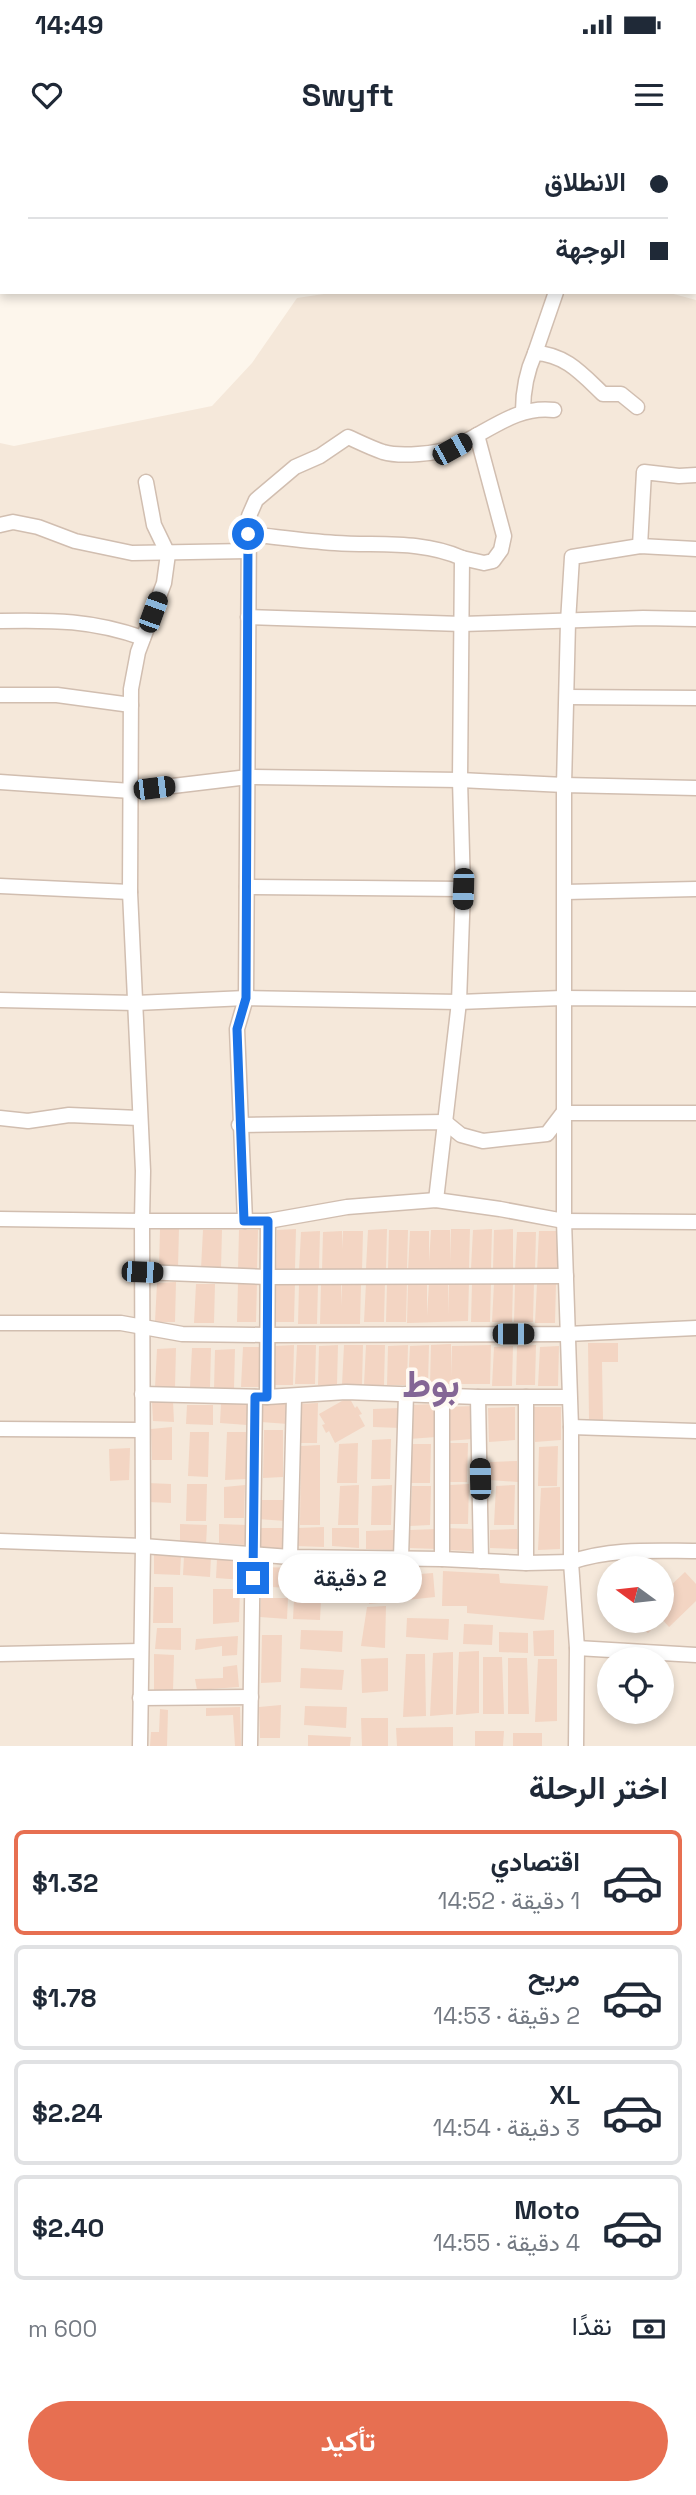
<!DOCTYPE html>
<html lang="ar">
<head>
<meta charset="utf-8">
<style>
	body { margin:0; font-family:"Space Grotesk",Vazirmatn,sans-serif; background:#f2f2f3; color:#1f2937; direction:rtl; height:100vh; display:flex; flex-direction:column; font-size:26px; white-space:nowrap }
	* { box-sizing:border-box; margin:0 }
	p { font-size:23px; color:#747a83 }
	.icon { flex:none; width:38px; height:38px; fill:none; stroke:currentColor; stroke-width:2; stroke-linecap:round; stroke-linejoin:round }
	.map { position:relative; height:1606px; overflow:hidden; direction:ltr }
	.details { display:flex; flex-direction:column; background:#fff; flex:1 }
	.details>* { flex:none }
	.guide { position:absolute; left:0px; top:0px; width:696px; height:154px; box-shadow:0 4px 10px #0003; direction:rtl; display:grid; align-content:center; height:154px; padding:0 28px; background:#fff }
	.needle { width:46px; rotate:285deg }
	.buttons { position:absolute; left:597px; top:1416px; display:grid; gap:14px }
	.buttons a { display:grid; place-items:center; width:77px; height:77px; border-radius:50%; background:#fff; box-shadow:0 4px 10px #0003; font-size:35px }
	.end { position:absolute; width:32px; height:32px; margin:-16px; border:9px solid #1a73e8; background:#fff; box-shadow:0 0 0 4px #fff }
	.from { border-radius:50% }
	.bubble { position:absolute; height:49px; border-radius:24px; background:#fff; box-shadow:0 4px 10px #0003; font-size:23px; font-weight:600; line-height:49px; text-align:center; direction:rtl }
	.car { position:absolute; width:21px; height:42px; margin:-21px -10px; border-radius:9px; box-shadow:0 0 5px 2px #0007; background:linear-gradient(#222 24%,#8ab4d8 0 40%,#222 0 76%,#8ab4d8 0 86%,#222 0) }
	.guide b { display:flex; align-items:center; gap:24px; height:66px; font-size:26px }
	.guide b+b { border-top:2px solid #e0e1e3 }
	.guide i { width:18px; height:18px; background:#1f2937 }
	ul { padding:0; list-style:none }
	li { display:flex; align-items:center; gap:21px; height:105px; margin:0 14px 10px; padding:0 14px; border:4px solid #e0e1e3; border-radius:10px }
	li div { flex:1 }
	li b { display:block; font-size:26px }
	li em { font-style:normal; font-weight:600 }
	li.selected { border-color:#e76f51 }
	li>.icon { width:63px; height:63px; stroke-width:1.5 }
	h2 { padding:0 28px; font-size:32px; line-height:84px }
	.pay { display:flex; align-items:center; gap:18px; height:77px; padding:0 28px; font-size:26px }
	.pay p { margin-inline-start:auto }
	.primary-button { display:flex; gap:14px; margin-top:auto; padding:14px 28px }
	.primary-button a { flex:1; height:80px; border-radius:42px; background:#e76f51; color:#fff; font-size:28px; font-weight:600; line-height:80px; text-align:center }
	.status { display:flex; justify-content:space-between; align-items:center; height:49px; padding:0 35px; background:#fff; direction:ltr }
	.status svg { height:19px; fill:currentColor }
	header { display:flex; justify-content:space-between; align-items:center; height:91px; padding:0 28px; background:#fff; font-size:32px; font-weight:600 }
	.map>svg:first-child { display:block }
</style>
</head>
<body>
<div class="status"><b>14:49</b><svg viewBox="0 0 49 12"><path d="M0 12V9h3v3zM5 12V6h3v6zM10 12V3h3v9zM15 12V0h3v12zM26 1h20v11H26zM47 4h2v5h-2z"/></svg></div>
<header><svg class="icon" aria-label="menu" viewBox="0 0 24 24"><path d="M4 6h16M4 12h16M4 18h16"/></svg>Swyft<svg class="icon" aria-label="heart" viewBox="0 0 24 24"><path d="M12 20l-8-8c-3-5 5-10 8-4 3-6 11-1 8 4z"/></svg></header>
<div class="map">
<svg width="696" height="1606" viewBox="0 0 696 1606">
	<rect width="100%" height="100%" fill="#fdf6ec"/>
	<path fill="#f5e8da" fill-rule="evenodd" d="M337,152H666L696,160V1606H0V303L14,306L212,266L252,223L297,158ZM609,1428H662V1480H609ZM609,1519H662V1572H609Z"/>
	<g fill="#f3d5c3">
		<polygon points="179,1088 178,1128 159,1128 160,1089"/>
		<polygon points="296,1089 295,1129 276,1129 277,1090"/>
		<polygon points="387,1089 386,1129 366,1129 368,1090"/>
		<polygon points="451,1089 470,1089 469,1128 408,1131 410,1091 429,1091 429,1122 431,1090 450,1090 450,1123"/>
		<polygon points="492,1089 491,1129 471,1129 473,1090"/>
		<polygon points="513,1089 513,1129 493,1129 494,1090"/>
		<polygon points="203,1090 222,1090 221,1129 201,1129"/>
		<polygon points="239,1090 258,1090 257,1130 238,1130"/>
		<polygon points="389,1090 408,1090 407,1129 388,1129"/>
		<polygon points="320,1091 319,1131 299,1131 301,1092"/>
		<polygon points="342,1091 343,1109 343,1091 363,1091 362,1131 322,1131 323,1092"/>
		<polygon points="539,1091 558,1091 557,1130 537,1131"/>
		<polygon points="517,1092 536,1092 535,1131 515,1131"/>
		<polygon points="469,1141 468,1181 407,1183 408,1144 427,1144 427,1176 429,1143 448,1143 448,1175 449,1142"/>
		<polygon points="176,1142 175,1182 155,1182 157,1143"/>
		<polygon points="238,1142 257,1142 256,1182 237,1182"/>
		<polygon points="295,1142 294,1182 274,1182 275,1143"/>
		<polygon points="385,1142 384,1182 364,1182 366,1143"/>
		<polygon points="407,1142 406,1182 386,1182 387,1143"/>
		<polygon points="491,1142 490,1182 471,1182 472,1143"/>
		<polygon points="513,1142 512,1182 492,1182 494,1143"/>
		<polygon points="534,1142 533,1182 514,1182 515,1143"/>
		<polygon points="537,1143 556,1143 555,1183 535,1183"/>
		<polygon points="196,1144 215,1144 214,1183 194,1183"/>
		<polygon points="299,1144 318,1144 317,1184 298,1184"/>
		<polygon points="321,1144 341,1144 341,1166 342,1144 361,1144 360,1184 320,1184"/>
		<polygon points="588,1203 618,1203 618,1222 602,1222 603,1280 589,1280"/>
		<polygon points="451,1204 451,1237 452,1206 491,1205 490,1244 430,1244 431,1205"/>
		<polygon points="294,1205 293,1245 274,1245 275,1206"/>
		<polygon points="297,1205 316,1205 315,1244 295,1244"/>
		<polygon points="338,1205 337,1245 318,1245 319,1206"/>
		<polygon points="344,1205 363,1205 362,1245 342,1245"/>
		<polygon points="366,1205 385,1205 384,1245 364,1245"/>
		<polygon points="408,1205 407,1245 387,1245 388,1206"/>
		<polygon points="429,1205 428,1245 408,1245 410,1206"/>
		<polygon points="536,1205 535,1245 516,1245 517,1206"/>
		<polygon points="513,1206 512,1246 492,1246 494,1207"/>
		<polygon points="559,1206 558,1246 538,1246 540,1207"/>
		<polygon points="243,1207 262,1207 261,1247 241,1247"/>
		<polygon points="176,1208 175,1248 155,1248 157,1209"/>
		<polygon points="192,1208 211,1208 210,1247 190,1247"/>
		<polygon points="235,1209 234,1249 214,1249 215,1210"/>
		<polygon points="349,1257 355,1268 357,1266 362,1274 359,1275 365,1286 335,1303 329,1291 326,1293 322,1285 325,1284 319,1274"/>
		<polygon points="173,1261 174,1282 153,1281 152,1262"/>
		<polygon points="262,1263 288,1264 288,1284 261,1282"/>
		<polygon points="318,1263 317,1303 297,1303 299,1264"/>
		<polygon points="221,1264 248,1264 247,1285 220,1283"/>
		<polygon points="436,1264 436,1297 409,1299 409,1265"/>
		<polygon points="187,1265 213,1265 213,1285 186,1284"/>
		<polygon points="473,1266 473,1299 447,1301 446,1267"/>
		<polygon points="515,1267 515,1300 489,1302 488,1268"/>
		<polygon points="534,1267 561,1267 561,1300 535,1302"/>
		<polygon points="400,1268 401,1288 373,1287 373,1269"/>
		<polygon points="172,1287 172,1320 152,1320 151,1289"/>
		<polygon points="264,1290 283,1290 283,1337 263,1338"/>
		<polygon points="190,1292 209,1292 208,1337 188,1336"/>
		<polygon points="227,1292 246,1292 246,1339 225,1340"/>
		<polygon points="391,1299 390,1339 371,1339 372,1300"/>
		<polygon points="358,1303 357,1343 337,1343 339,1304"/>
		<polygon points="449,1303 468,1303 467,1342 447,1342"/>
		<polygon points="412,1304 431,1304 430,1343 411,1343"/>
		<polygon points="320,1305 320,1385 300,1385 301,1306"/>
		<polygon points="558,1306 557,1346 538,1346 539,1307"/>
		<polygon points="130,1308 129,1340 110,1341 109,1309"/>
		<polygon points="517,1321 518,1342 490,1340 490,1322"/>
		<polygon points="148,1343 171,1344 171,1363 148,1362"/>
		<polygon points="187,1344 207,1344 206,1381 186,1381"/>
		<polygon points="469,1344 468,1384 449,1384 450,1345"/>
		<polygon points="245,1345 244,1378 224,1378 224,1347"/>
		<polygon points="359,1345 358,1385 338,1385 340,1346"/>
		<polygon points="392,1345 391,1385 371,1385 372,1346"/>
		<polygon points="515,1345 514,1385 494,1385 496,1346"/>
		<polygon points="412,1346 431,1346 430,1385 410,1386"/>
		<polygon points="560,1347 560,1409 538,1410 541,1348"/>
		<polygon points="259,1360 285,1360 285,1381 258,1379"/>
		<polygon points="180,1384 207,1385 206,1405 180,1403"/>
		<polygon points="219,1384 246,1385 245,1405 219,1403"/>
		<polygon points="324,1387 324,1407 296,1406 297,1388"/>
		<polygon points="259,1388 285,1388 285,1409 258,1407"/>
		<polygon points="332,1388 359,1388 359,1408 332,1406"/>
		<polygon points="445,1388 473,1389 472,1411 444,1410"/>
		<polygon points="437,1389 437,1409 410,1408 410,1390"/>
		<polygon points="517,1389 518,1409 490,1408 490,1390"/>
		<polygon points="394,1390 394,1410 366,1409 366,1391"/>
		<polygon points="154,1414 181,1415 180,1435 154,1434"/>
		<polygon points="184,1416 211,1416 210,1437 183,1435"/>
		<polygon points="217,1419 243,1419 243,1440 216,1438"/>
		<polygon points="259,1427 301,1428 300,1449 258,1446"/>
		<polygon points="304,1428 346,1429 345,1449 303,1447"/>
		<polygon points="443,1431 499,1434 500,1443 548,1446 544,1480 467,1473 467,1466 442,1466"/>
		<polygon points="685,1432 696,1444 696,1461 669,1487 662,1479 662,1440 668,1448"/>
		<polygon points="433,1433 435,1457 369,1464 367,1438"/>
		<polygon points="154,1447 173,1447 173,1483 153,1483"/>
		<polygon points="213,1449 240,1449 239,1482 213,1484"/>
		<polygon points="261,1458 288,1458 287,1479 260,1477"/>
		<polygon points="294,1459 321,1460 320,1480 293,1479"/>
		<polygon points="386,1466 385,1508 361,1506 367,1467"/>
		<polygon points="407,1478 449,1479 448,1500 406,1497"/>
		<polygon points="627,1480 661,1480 648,1493 636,1481 631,1485"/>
		<polygon points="464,1484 493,1485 492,1505 463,1504"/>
		<polygon points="157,1488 181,1488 181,1510 155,1509"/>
		<polygon points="301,1490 343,1491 342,1512 300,1509"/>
		<polygon points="554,1490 554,1516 534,1516 533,1491"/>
		<polygon points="499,1492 528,1493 528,1513 499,1512"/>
		<polygon points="262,1495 282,1495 281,1542 261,1543"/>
		<polygon points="238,1496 237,1515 222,1516 222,1506 195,1510 196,1499"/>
		<polygon points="479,1511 479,1573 456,1575 459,1512"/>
		<polygon points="453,1512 453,1574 430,1576 433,1513"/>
		<polygon points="154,1514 174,1515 173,1551 154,1551"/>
		<polygon points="406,1514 425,1514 426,1576 403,1577"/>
		<polygon points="483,1517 502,1517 504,1574 483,1574"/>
		<polygon points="388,1518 388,1551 362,1553 361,1519"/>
		<polygon points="508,1518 527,1518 529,1574 508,1574"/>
		<polygon points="538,1519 557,1519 557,1581 535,1582"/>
		<polygon points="237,1525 239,1547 197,1550 195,1539 223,1538 223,1527"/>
		<polygon points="301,1528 344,1530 342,1550 300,1548"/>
		<polygon points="281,1565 280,1598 260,1598 259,1567"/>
		<polygon points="305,1566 347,1567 346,1588 304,1585"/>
		<polygon points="240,1567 241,1606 235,1606 233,1575 206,1576 206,1568"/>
		<polygon points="160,1569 168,1570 167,1606 150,1606 151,1592 159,1592"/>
		<polygon points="361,1578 388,1578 388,1606 362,1606"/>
		<polygon points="453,1587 453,1606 397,1606 396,1588"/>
		<polygon points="475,1591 504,1591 503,1606 475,1606"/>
		<rect x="513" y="1593" width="29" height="13"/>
		<polygon points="308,1595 351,1597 350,1606 308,1606"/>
	</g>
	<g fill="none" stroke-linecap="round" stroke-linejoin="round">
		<g stroke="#d1beb0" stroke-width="17">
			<g id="minor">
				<polyline points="535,213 556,152"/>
				<path d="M523,271C523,250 526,233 535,213C565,214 582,234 603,254H621L637,267"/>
				<polyline points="0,385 13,382 38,387 75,401 132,413 248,411"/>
				<path d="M248,394C277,397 306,401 335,403C379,406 421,400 462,418L460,640L463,749L459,862L436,1060"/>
				<polyline points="640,406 644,332 679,336 696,335"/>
				<polyline points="462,418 484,423 493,421 501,410 504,396 477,295"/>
				<polyline points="248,477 462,484 643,478 696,479"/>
				<path d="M0,481C54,480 92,480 143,498"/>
				<polyline points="0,555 57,555 131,565"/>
				<polyline points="568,557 696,558"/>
				<polyline points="0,642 131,651 248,637 460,640 564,645 568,482 572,417 640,406 696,409"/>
				<polyline points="0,746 130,752"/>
				<polyline points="247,747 463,749"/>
				<polyline points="565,752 696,749"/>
				<polyline points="0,860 136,863 246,858 459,862 562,858 696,859"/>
				<polyline points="0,978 28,981 69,975 139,978"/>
				<polyline points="239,985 445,982 461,995 483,1001 547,994 563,973 696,973"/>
				<polyline points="0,1079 142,1081 143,1031 130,752 131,549 138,512 164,443 168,414 154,385 146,342"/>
				<path d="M245,1081L237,889L246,858L249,376L256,360L295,327L320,316L348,297C359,302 371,308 383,312C400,317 437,314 454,307C487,293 516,265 554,270"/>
				<path d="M696,1082L564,1081L571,1287V1422C612,1408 654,1411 696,1411"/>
				<polyline points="142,1132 268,1137 566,1136"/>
				<polyline points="0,1183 121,1183 182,1194 266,1195 567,1194 696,1188"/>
				<polyline points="142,1254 267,1257 346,1252 478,1257 569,1257"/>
				<polyline points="267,1257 268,1081"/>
				<polyline points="478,1257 481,1421"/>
				<polyline points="526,1257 526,1423"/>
				<polyline points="571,1287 696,1291"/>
				<polyline points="0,1289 142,1290"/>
				<polyline points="0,1401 143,1406 290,1417 442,1419 526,1423 571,1422 577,1508 576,1606"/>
				<polyline points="290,1417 294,1257"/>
				<polyline points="401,1418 406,1254"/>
				<polyline points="442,1419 442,1255"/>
				<polyline points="577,1508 696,1515"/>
				<polyline points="0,1514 140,1511"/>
				<polyline points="140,1558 251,1557"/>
				<polyline points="140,1606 143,1406 142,1081 268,1081 347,1067 436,1060 500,1069 564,1081 564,645 696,648"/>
				<polyline points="250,1606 255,1257"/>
			</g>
		</g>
		<use href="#minor" stroke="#fff" stroke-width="14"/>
	</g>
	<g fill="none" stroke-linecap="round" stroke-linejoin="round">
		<polyline stroke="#1a73e8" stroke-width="9" points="248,394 246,858 237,889 244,1081 268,1081 267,1257 255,1257 253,1438"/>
	</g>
	<g text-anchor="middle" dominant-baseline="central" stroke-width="7" stroke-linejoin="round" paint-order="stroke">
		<g font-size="38" font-weight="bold" fill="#846695" stroke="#fffaf3">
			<text x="431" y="1244">بوط</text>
		</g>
	</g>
</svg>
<div class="buttons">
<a><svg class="needle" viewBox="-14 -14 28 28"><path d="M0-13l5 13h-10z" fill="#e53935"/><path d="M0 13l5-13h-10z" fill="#747a83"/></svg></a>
<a><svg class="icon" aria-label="locate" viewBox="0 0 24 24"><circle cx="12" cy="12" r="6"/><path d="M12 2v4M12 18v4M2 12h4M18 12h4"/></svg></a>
</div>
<i class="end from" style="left:248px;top:394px"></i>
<i class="end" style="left:253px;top:1438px"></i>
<div class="bubble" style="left:278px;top:1414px;width:144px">2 دقيقة</div>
<i class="car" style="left:452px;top:309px;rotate:61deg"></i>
<i class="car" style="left:153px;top:472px;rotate:20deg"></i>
<i class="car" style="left:154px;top:648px;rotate:83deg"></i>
<i class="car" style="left:463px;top:749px;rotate:182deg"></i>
<i class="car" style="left:142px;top:1132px;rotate:92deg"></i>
<i class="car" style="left:513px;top:1194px;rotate:90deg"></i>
<i class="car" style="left:480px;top:1339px;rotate:359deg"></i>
<div class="guide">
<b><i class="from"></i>الانطلاق</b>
<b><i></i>الوجهة</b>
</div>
</div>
<section class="details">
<h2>اختر الرحلة</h2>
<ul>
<li class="selected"><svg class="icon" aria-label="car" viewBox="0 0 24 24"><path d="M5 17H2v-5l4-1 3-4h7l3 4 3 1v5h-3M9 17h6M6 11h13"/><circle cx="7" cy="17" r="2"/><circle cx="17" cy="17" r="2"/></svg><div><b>اقتصادي</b><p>1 دقيقة · 14:52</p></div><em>$1.32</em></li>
<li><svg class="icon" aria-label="car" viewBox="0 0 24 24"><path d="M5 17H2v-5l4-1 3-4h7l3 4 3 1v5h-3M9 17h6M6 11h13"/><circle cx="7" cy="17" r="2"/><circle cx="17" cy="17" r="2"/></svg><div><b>مريح</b><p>2 دقيقة · 14:53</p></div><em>$1.78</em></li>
<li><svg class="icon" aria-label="car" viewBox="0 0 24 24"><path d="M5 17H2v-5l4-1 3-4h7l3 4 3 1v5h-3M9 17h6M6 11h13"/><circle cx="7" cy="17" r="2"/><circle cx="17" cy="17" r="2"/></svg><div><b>XL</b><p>3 دقيقة · 14:54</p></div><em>$2.24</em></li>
<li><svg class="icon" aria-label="car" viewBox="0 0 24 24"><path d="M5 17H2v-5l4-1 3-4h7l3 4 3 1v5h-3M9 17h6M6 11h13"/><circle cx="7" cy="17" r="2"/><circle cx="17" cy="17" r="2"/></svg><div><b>Moto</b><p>4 دقيقة · 14:55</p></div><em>$2.40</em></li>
</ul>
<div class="pay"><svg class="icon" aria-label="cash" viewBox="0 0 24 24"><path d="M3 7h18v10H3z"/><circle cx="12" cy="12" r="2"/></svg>نقدًا<p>600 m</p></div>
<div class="primary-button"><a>تأكيد</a></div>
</section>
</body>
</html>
